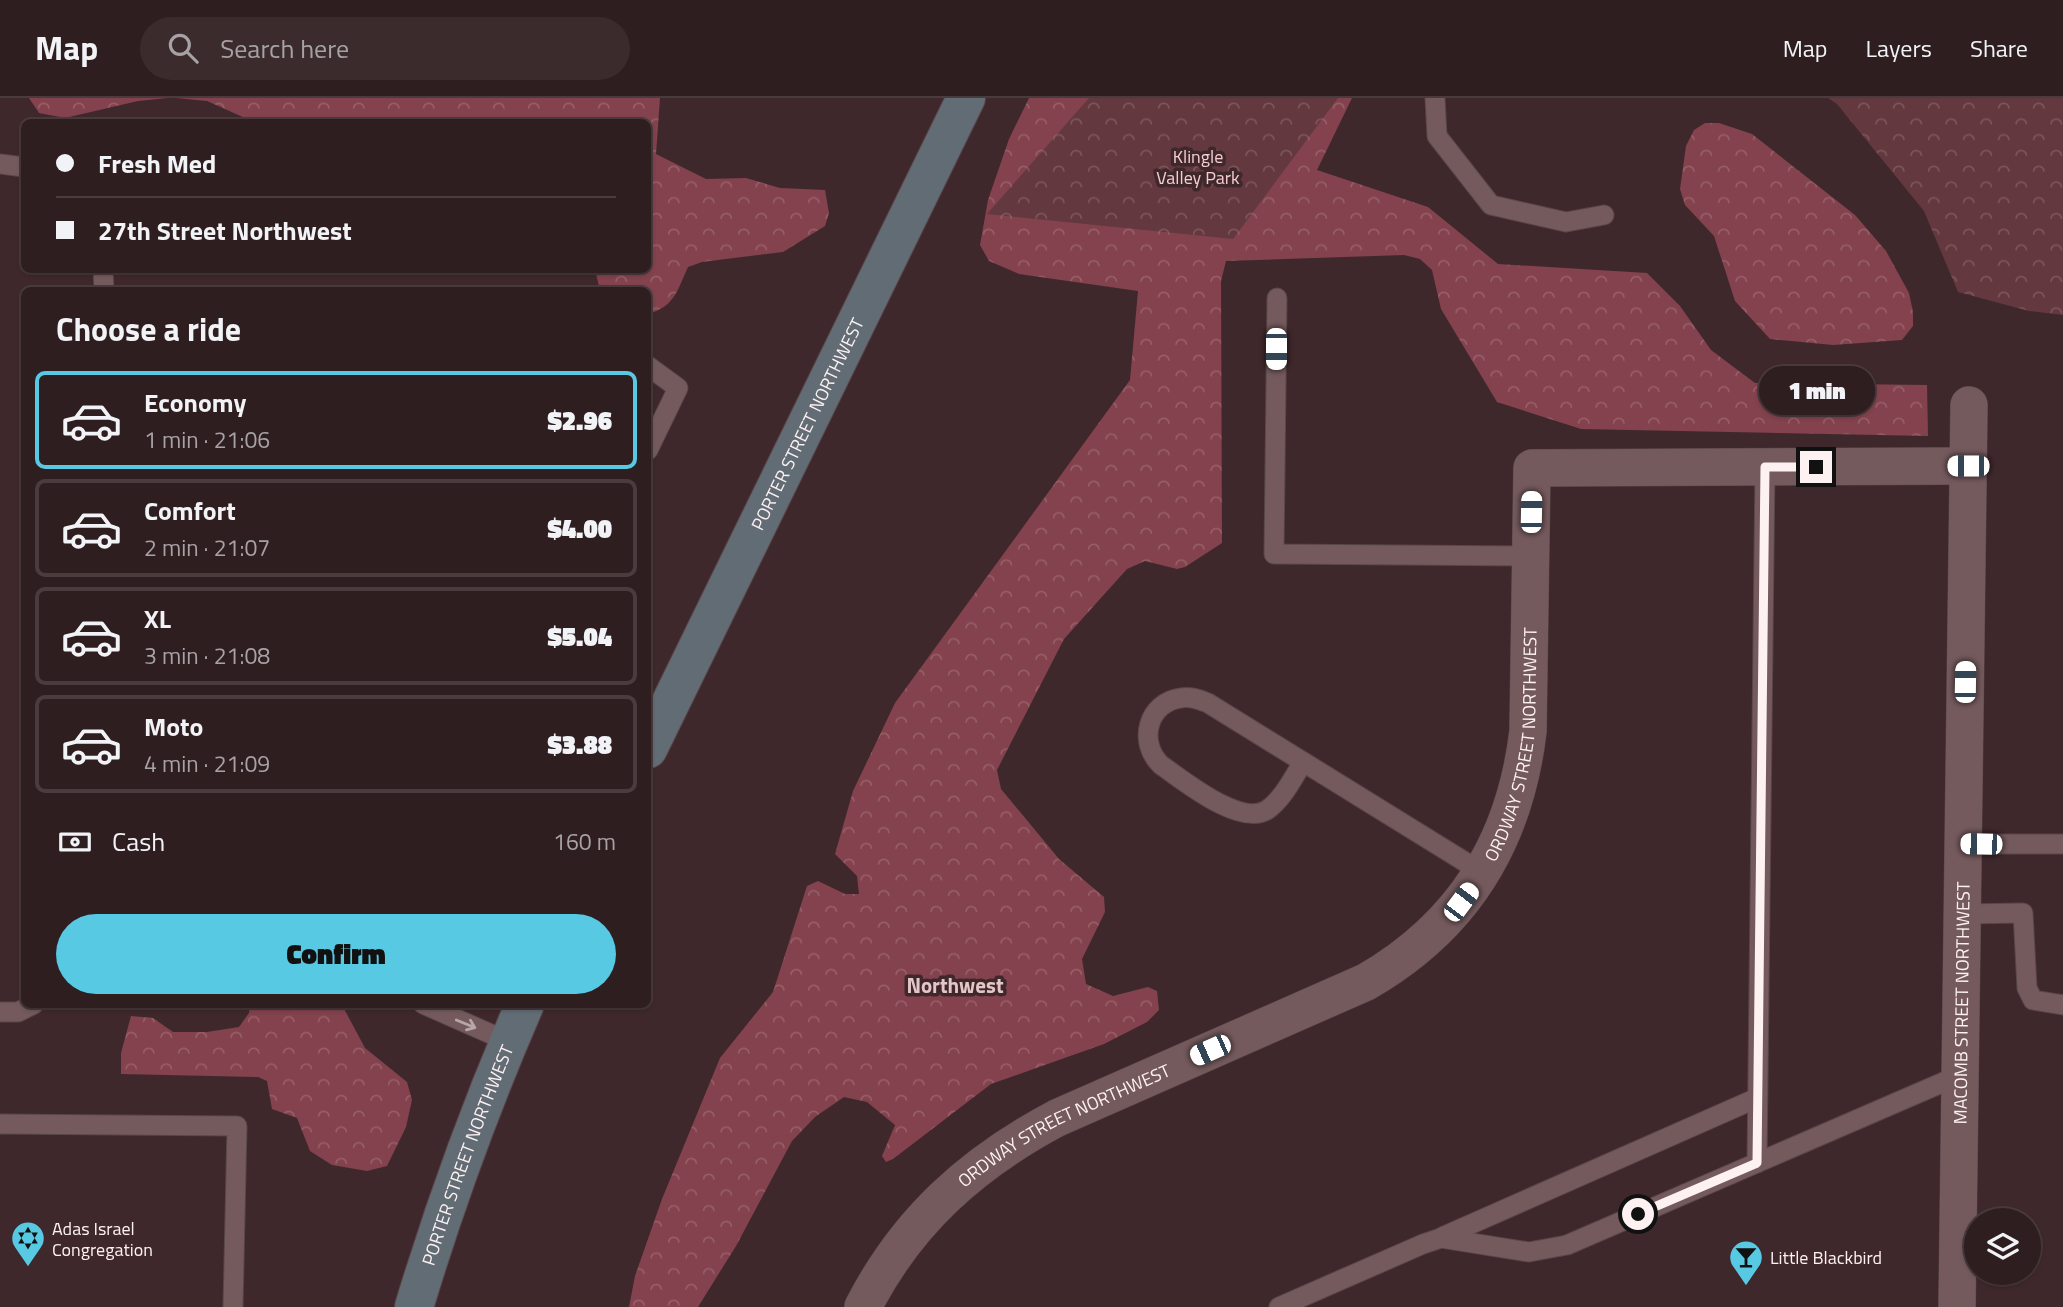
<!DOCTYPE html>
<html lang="en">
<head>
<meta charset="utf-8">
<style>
	body { margin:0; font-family:"Titillium Web",sans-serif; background:#3b2b2d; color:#f1f3f6; height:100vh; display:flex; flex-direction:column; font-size:26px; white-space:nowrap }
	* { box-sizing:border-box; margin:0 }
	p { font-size:23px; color:#a7a2a5 }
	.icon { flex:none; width:38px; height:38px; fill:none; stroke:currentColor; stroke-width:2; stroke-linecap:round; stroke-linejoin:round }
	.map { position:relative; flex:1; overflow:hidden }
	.drawer { position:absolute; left:21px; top:189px; width:630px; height:721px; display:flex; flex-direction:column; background:#2f1e20; border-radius:10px; box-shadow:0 2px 5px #0004,0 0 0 2px #4a3c3e }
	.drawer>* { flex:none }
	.guide { position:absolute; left:21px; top:21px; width:630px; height:154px; border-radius:10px; box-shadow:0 2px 5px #0004,0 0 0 2px #4a3c3e; display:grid; align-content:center; height:154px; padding:0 35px; background:#2f1e20 }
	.buttons { position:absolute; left:1964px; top:1110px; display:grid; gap:14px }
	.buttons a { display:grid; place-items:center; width:77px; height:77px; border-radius:50%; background:#2f1e20; box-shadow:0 2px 5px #0004,0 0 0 2px #4a3c3e; font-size:35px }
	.end { position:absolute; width:32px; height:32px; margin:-16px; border:9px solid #fef1f2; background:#111; box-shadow:0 0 0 4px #111 }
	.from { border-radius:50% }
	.bubble { position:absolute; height:49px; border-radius:24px; background:#2f1e20; box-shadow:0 2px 5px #0004,0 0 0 2px #4a3c3e; font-size:23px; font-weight:800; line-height:49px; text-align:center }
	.car { position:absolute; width:21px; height:42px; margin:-21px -10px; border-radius:9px; box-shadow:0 0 5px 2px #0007; background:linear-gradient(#fff 24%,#345 0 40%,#fff 0 76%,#345 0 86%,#fff 0) }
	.guide b { display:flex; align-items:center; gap:24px; height:66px; font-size:26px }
	.guide b+b { border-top:2px solid #4a3c3e }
	.guide i { width:18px; height:18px; background:#f1f3f6 }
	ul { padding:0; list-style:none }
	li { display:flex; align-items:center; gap:21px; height:98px; margin:0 14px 10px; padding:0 21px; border:4px solid #4a3c3e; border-radius:10px }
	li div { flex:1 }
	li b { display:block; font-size:26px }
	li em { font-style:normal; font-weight:800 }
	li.on { border-color:#58c9e3 }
	li>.icon { width:63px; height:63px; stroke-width:1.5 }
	h2 { padding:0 35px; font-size:32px; line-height:84px }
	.pay { display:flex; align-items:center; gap:18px; height:77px; padding:0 35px; font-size:26px }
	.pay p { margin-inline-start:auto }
	.button { display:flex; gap:14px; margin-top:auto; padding:14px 35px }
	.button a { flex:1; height:80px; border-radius:42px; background:#58c9e3; color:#111; font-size:28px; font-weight:800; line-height:80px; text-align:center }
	header { display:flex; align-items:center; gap:42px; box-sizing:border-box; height:98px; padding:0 35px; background:#2f1e20; border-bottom:2px solid #4a3c3e }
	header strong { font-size:33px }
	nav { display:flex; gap:38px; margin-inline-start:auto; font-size:24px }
	.search { width:490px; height:63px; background:#3b2b2d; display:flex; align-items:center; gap:18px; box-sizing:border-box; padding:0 24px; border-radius:38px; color:#a7a2a5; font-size:26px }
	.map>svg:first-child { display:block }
</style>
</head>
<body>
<header>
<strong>Map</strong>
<div class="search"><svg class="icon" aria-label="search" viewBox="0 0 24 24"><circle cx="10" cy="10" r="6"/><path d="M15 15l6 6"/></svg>Search here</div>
<nav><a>Map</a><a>Layers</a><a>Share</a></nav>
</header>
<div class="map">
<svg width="2063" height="1209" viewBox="0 0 2063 1209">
	<defs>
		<pattern id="forest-crowns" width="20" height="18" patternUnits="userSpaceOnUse" patternTransform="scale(1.75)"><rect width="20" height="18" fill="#83424d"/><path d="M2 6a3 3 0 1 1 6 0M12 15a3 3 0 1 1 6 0" fill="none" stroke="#965e67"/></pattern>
		<pattern id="park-crowns" width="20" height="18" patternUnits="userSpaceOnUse" patternTransform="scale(1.75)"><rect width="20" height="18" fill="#64383f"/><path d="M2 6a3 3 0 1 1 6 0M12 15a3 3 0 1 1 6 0" fill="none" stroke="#7b555b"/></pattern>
	</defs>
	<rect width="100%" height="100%" fill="#3f282b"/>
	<g fill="url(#forest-crowns)">
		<polygon points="29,0 168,0 138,3 65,20 39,15"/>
		<path d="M176,0H660L656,56L706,81L746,80L780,90L825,92L829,115L825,128L783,154L702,164L688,169C677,193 675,208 648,216V192H600L595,172H648V24H254L207,3Z"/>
		<polygon points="1029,0 1352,0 1317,72 1428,109 1498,166 1647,175 1680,208 1711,252 1755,285 1927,287 1928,338 1581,331 1497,304 1441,211 1432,172 1420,161 1404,157 1226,163 1221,183 1222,445 1185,469 1177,471 1145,463 1127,471 1064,541 997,672 1001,691 1059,761 1104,799 1105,814 1082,861 1086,886 1113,898 1148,889 1157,893 1159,912 1147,924 1104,946 991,986 893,1061 886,1064 882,1058 895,1027 867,1004 844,999 815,1019 792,1043 736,1148 698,1209 629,1209 635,1178 662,1101 720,960 773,894 807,788 818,783 845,796 859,796 857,778 835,756 853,693 895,605 1130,282 1138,193 1019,176 989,163 980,147 988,102 1009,41"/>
		<polygon points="1705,25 1719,25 1752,36 1855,117 1886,153 1909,195 1913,214 1913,228 1902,242 1833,247 1770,241 1735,203 1714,138 1685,107 1680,91 1686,48 1694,32"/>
		<polygon points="250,907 342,907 365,950 407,984 412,1002 406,1029 387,1068 367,1073 332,1067 310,1053 297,1020 272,1011 267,983 258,979 121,976 121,955 131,918 153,920 173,934 207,934 239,929 249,915"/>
	</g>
	<g fill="url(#park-crowns)">
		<polygon points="1089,0 1338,0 1233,141 987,116"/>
		<polygon points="1828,0 2063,0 2063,217 2029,213 1958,194 1924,113 1837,6"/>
	</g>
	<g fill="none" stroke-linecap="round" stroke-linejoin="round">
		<g stroke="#594649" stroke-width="21">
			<g id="service">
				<polyline points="1435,0 1437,38 1491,107 1566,124 1604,117"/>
				<polyline points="0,66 24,69"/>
				<polyline points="103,172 104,192"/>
				<polyline points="1277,200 1274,456 1531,458"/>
				<polyline points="648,268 678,290 648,352"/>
				<path d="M1303,664C1293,680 1283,701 1267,712C1240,729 1183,682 1161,667C1137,644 1148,604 1181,600C1191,598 1200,602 1208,605L1483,775"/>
				<polyline points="1963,746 2063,746"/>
				<polyline points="1963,816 2023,815 2027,890 2033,902 2063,907"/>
				<polyline points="423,906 509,944"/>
				<polyline points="0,914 18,914 34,906"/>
				<polyline points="0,1026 237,1028 233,1209"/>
				<polyline points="1757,1065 1765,369"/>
				<polyline points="1442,1139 1757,1000"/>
				<polyline points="1279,1209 1423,1146 1441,1140 1529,1154 1567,1147 1960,977"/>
			</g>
		</g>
		<g stroke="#594649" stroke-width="38">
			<g id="minor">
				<path id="s1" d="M863,1209C907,1123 972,1065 1057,1020L1366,884C1463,828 1515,744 1528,633L1532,370L1968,368"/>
				<path id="s2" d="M1957,1209L1969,307"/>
			</g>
		</g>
		<g stroke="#594649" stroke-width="40">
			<g id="secondary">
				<path id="s3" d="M648,651L966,0"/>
				<path id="s4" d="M414,1209C445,1106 482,1005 525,906"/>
			</g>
		</g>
		<use href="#service" stroke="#745a5d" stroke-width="19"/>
		<use href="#minor" stroke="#745a5d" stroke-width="37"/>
		<use href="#secondary" stroke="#626c75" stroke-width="38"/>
	</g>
	<defs><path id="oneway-shaft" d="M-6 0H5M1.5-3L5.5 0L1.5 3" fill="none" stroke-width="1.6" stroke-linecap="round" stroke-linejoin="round" transform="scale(1.75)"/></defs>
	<use stroke="#b9a6a8" href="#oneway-shaft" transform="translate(466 926) rotate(22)"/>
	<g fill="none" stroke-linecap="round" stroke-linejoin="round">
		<polyline stroke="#fef1f2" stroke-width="9" points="1638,1116 1757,1065 1765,369 1816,369"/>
	</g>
	<defs>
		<g id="synagogue-pin" transform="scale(1.75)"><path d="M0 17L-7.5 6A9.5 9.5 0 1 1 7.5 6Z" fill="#58c9e3" stroke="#3f282b"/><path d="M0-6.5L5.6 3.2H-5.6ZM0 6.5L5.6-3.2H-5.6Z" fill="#111"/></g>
		<g id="bar-pin" transform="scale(1.75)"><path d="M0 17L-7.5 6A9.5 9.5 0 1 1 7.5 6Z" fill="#58c9e3" stroke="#3f282b"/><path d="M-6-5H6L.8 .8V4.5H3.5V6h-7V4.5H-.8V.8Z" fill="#111"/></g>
	</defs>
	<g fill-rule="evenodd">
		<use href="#synagogue-pin" x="28" y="1140"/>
		<use href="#bar-pin" x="1746" y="1159"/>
	</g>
	<g text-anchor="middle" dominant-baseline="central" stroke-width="7" stroke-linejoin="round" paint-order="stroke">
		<g font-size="18" fill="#f6ccd0" stroke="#3f282b">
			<text x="1198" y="58">Klingle<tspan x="1198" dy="21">Valley Park</tspan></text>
		</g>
		<g font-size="18" fill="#fef1f2" stroke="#3f282b">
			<text stroke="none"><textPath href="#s3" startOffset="362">PORTER STREET NORTHWEST</textPath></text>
			<text stroke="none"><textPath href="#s1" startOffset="908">ORDWAY STREET NORTHWEST</textPath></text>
			<text stroke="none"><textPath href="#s2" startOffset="304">MACOMB STREET NORTHWEST</textPath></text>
			<text stroke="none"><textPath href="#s1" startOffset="278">ORDWAY STREET NORTHWEST</textPath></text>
			<text stroke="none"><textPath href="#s4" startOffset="161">PORTER STREET NORTHWEST</textPath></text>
		</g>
		<g font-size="18" fill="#fef1f2" stroke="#3f282b" text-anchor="start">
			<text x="52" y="1130">Adas Israel<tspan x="52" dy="21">Congregation</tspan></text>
			<text x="1770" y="1159">Little Blackbird</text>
		</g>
		<g font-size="21" font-weight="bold" fill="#e4c5c8" stroke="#3f282b">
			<text x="955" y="887">Northwest</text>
		</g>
	</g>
</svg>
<div class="buttons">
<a><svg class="icon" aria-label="layers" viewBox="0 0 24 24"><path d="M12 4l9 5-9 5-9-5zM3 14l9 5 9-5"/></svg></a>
</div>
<i class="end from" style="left:1638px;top:1116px"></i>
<i class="end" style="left:1816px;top:369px"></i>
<div class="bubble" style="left:1759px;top:268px;width:116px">1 min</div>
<i class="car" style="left:1276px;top:251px;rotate:180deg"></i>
<i class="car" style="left:1968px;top:368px;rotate:270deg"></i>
<i class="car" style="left:1531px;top:414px;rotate:1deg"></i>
<i class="car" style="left:1965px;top:584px;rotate:1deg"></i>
<i class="car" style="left:1981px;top:746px;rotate:271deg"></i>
<i class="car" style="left:1461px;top:804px;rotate:37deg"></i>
<i class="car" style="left:1210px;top:952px;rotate:246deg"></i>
<div class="guide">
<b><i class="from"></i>Fresh Med</b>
<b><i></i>27th Street Northwest</b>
</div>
<section class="drawer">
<h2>Choose a ride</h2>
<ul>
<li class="on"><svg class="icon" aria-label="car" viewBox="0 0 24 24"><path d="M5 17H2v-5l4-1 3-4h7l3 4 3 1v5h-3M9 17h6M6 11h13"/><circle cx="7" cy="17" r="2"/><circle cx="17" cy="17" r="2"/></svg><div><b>Economy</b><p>1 min · 21:06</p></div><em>$2.96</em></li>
<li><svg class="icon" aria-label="car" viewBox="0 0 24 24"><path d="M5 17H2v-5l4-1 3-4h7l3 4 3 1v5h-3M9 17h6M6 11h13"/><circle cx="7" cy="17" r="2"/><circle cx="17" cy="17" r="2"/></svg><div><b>Comfort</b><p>2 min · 21:07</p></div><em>$4.00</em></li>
<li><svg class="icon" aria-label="car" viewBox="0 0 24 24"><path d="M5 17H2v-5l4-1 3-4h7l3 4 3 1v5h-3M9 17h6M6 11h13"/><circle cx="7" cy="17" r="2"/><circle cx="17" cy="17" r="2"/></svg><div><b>XL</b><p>3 min · 21:08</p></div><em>$5.04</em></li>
<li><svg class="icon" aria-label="car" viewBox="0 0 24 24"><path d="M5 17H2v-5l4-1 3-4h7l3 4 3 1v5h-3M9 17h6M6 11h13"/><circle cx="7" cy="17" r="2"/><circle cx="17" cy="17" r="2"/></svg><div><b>Moto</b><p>4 min · 21:09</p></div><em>$3.88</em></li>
</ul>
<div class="pay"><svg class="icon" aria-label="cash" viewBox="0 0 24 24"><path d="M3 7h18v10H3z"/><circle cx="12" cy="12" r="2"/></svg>Cash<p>160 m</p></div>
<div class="button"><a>Confirm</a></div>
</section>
</div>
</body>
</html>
